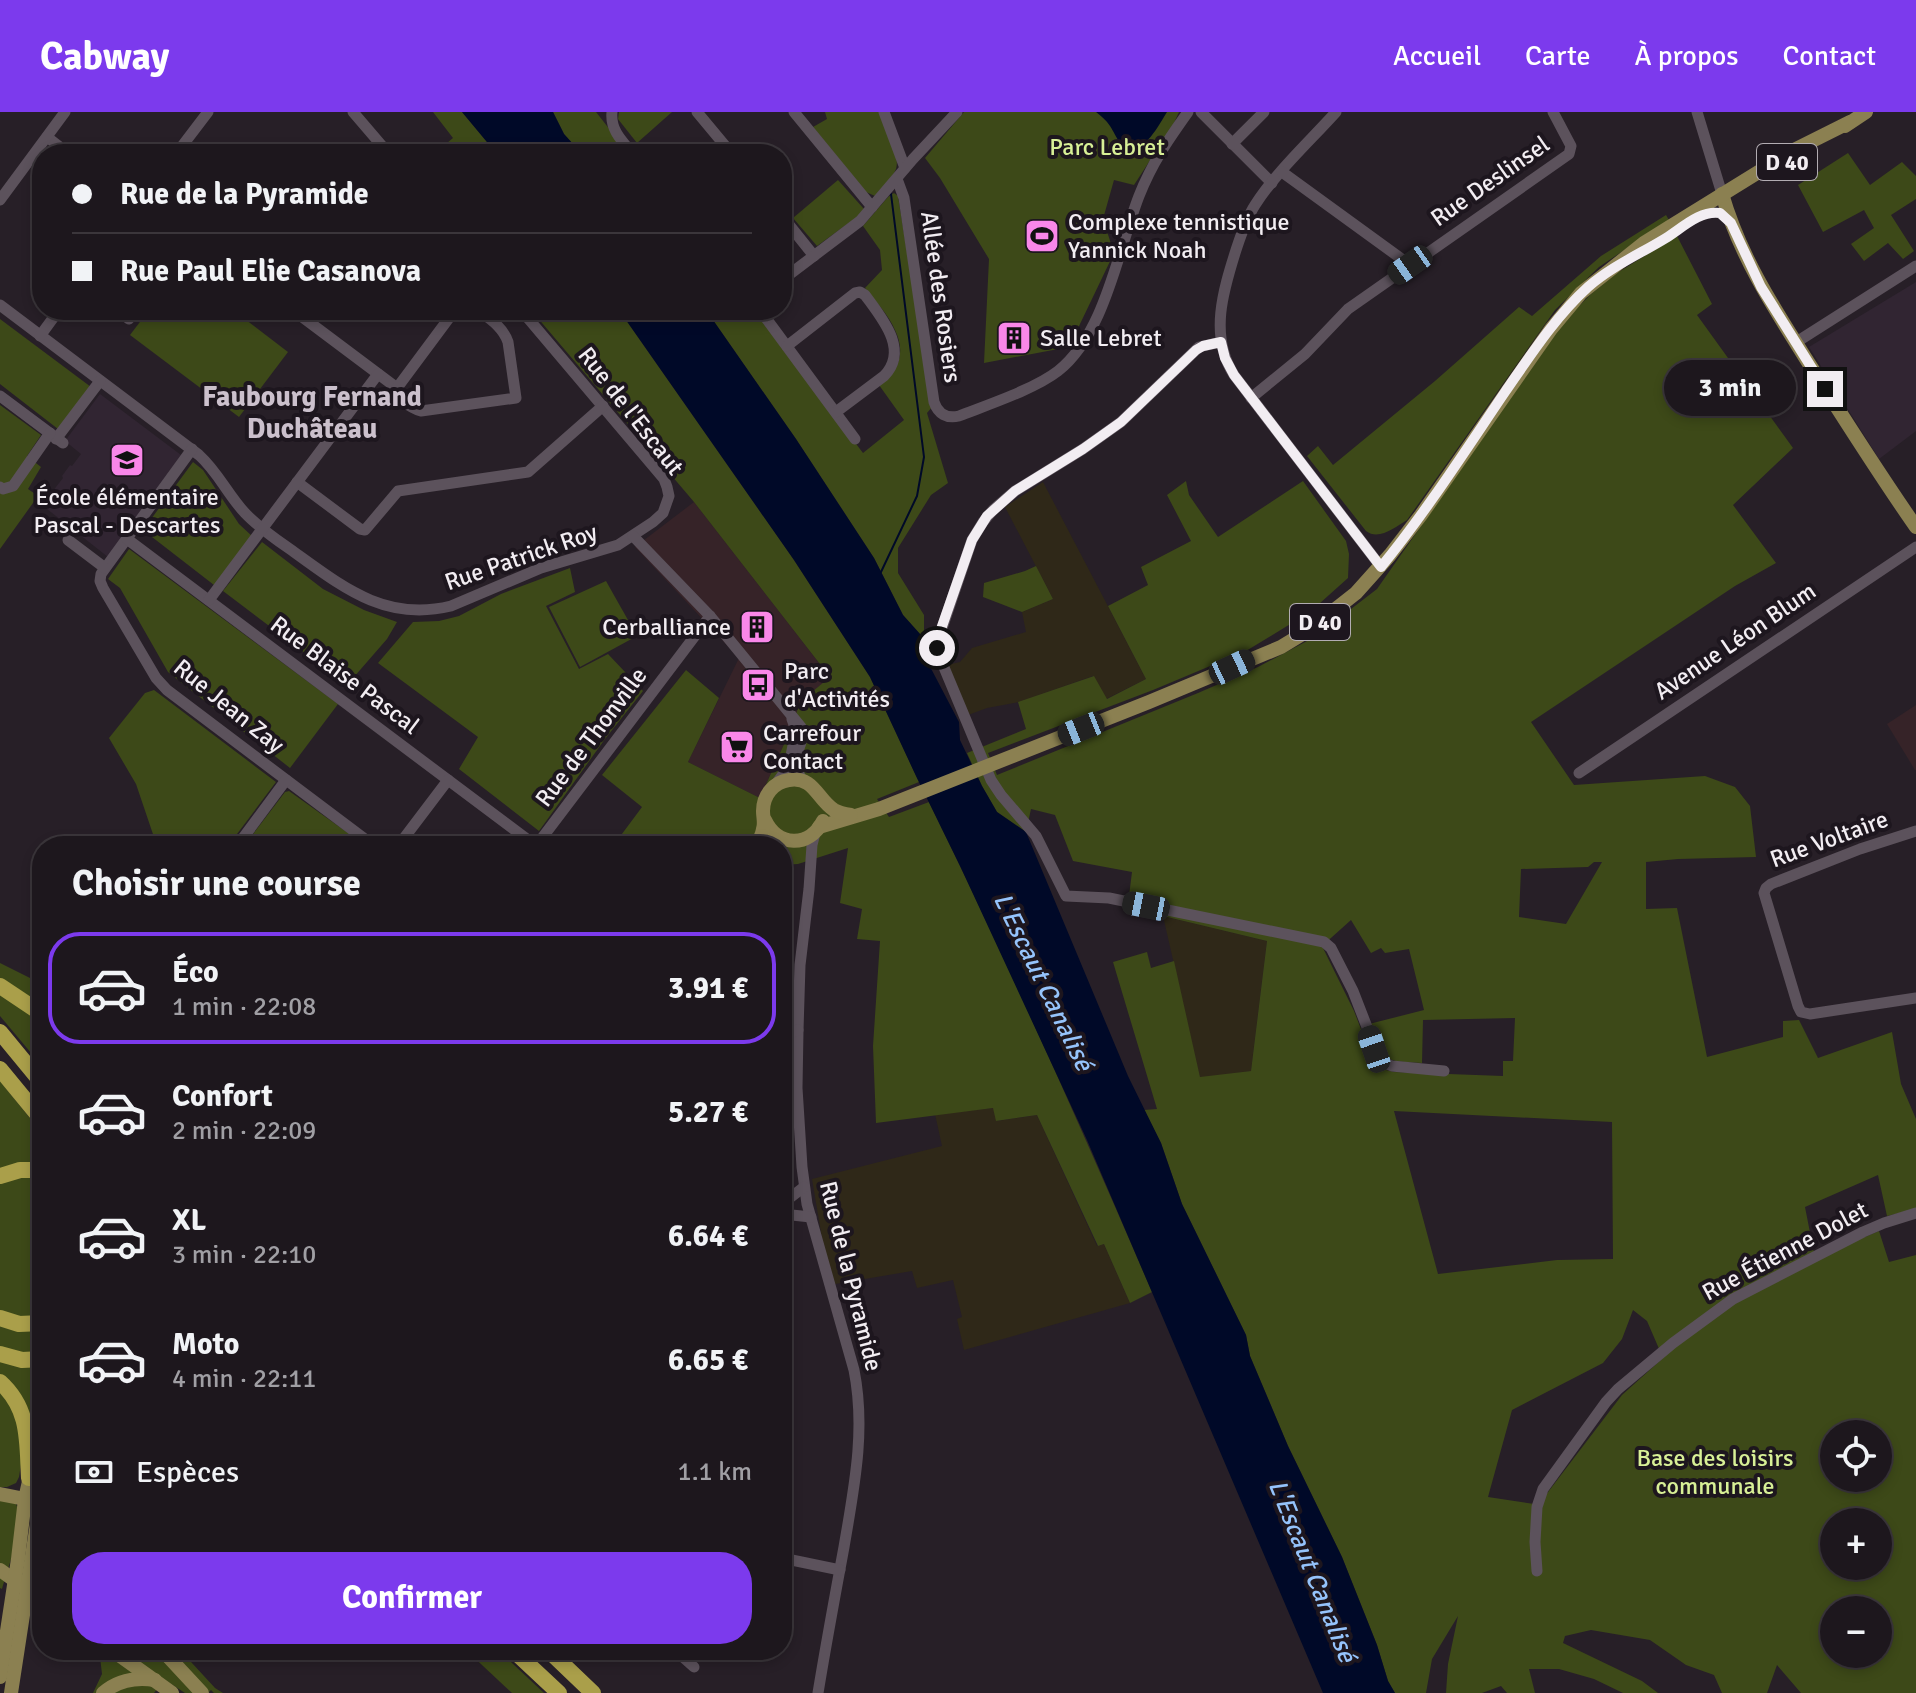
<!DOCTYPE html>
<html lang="fr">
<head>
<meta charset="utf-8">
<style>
	body { margin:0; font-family:Signika,sans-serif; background:#252026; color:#f1f3f6; height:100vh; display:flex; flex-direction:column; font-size:30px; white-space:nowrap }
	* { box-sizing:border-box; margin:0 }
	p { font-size:26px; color:#a09fa4 }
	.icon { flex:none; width:44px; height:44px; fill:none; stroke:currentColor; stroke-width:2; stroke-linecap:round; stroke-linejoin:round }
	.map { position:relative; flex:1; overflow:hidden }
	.drawer { position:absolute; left:32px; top:724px; width:760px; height:824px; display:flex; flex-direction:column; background:#1d171d; border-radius:32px; box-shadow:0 4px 12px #0003,0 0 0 2px #3b363b }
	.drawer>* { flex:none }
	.guide { position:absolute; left:32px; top:32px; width:760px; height:176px; border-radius:32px; box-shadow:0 4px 12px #0003,0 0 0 2px #3b363b; display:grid; align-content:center; height:176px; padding:0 40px; background:#1d171d }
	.fabs { position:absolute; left:1820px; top:1308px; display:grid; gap:16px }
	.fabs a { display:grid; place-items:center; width:72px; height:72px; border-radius:50%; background:#1d171d; box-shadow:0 4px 12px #0003,0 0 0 2px #3b363b; font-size:40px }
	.end { position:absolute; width:36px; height:36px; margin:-18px; border:10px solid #f2edf2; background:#111; box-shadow:0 0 0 4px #111 }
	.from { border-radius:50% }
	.bubble { position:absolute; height:56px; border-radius:28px; background:#1d171d; box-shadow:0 4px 12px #0003,0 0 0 2px #3b363b; font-size:26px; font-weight:800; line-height:56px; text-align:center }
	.car { position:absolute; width:24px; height:48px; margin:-24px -12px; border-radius:10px; box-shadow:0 0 6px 2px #0007; background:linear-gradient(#222 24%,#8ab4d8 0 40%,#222 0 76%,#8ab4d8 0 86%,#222 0) }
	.guide b { display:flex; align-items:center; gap:28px; height:76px; font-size:30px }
	.guide b+b { border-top:2px solid #3b363b }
	.guide i { width:20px; height:20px; background:#f1f3f6 }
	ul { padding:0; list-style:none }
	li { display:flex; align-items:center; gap:24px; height:112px; margin:0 16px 12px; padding:0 24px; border:4px solid transparent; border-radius:32px }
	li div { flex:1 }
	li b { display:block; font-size:30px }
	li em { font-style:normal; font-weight:800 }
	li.on { border-color:#7c3aed }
	li>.icon { width:72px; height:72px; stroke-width:1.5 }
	h2 { padding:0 40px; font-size:36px; line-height:96px }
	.pay { display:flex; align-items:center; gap:20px; height:88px; padding:0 40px; font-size:30px }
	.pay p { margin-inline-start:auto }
	.button { display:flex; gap:16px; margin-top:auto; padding:16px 40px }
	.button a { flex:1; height:92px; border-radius:32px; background:#7c3aed; color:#fff; font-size:32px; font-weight:800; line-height:92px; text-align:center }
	header { display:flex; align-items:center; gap:48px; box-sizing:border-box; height:112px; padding:0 40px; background:#7c3aed; color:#fff }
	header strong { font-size:38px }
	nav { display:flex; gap:44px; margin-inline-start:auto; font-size:28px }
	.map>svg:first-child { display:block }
</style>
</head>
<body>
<header>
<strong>Cabway</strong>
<nav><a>Accueil</a><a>Carte</a><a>À propos</a><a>Contact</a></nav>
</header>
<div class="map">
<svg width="1916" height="1581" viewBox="0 0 1916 1581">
	<rect width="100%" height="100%" fill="#271f27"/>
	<g fill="#362328">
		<polygon points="694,390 830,565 793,612 760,686 688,650 739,546 635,435"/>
		<polygon points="1916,593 1916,658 1915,658 1887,612"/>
	</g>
	<g fill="#2f2818">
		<polygon points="1043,370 1146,567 1106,587 1093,564 1019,590 987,596 968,603 947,553 960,550 972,536 1026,520 1022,500 1053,487 1005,395"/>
		<polygon points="1163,804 1267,829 1251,959 1200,966"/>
		<polygon points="994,996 997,1009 1037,1003 1097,1134 1104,1132 1130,1191 964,1238 957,1207 962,1205 953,1168 917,1176 912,1159 835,1172 823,1132 812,1067 942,1034 935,1002"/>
	</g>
	<g fill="#312532">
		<polygon points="1916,170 1916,319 1879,347 1809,235"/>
		<polygon points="100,282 181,343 108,445 42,393 63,366 62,364 70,353 72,354 81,342 65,329"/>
	</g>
	<g fill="#3d4918" fill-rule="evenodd">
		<polygon points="433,0 462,0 497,42 434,42 453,26"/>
		<polygon points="553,0 596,0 629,42 582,42 564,22"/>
		<polygon points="619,0 672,0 637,31 618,7"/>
		<path d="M825,0H880C885,14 901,43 896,57C892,67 881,76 875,84L866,80L813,15L827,7Z"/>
		<polygon points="964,0 1179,0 1173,13 1134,73 1114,68 1103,107 1114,141 1069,235 984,251 989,147 940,66 925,46"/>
		<polygon points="1848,41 1870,73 1902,50 1916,64 1916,87 1891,103 1914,139 1903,147 1888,131 1864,149 1851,132 1874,116 1864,98 1823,120 1798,73"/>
		<polygon points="838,68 864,97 857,105 817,134 793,106"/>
		<path d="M894,81L898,84L932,295L927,301L948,371L931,383L898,436V461L924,503V535L920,522L903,503L874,446L796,327L706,198H755L863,341L904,308L879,273C899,261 906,240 895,218C889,203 875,189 865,176L882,158L880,138L863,114L888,85Z"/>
		<path d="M1666,103L1669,108L1599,155L1555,198L1407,408C1395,415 1379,429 1366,419L1307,344L1318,334L1333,353L1435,269L1519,195L1532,204L1601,144Z"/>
		<path d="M1677,124L1712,192L1697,203L1793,336L1733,393L1776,451L1735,474L1531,610L1574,673L1705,664L1735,675L1750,694L1756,745L1678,747L1646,750V797L1677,796L1707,945L1783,925V909L1799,908L1818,946L1892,920L1901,972L1916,1007V1097L1887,1104L1878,1063L1805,1095L1815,1146L1879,1119L1889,1150L1916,1143V1581H1801L1777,1553L1767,1581H1722L1714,1563L1686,1553L1650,1528L1591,1518L1565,1524L1563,1531L1642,1569L1658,1581H1623L1594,1567L1559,1557H1529L1535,1581H1507L1501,1574L1482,1581H1446L1448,1552L1458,1504L1432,1547L1426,1581H1395L1388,1569L1377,1533L1342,1445L1288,1334L1250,1244L1246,1223L1182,1092L1161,1031L1144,998L1157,997L1113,850L1147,840L1151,856L1174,849L1200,965L1251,959L1267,829L1163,804L1165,791L1129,784L1132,760L1073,749L1055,703L1031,697L1026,720L997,700L982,674L967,641L1026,617L1018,590L1094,564L1107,587L1146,567L1108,494L1148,473L1141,455L1191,429L1167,383L1186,369L1189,383L1218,425L1303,369L1346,429L1349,442L1348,466L1310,500L1246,539L1153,578L988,641L997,663L1198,581L1258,555L1339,512L1338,507L1377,477L1565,208L1591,182L1617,161ZM1594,750H1602L1566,812L1519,805L1521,757L1588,755ZM1351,808L1371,841L1381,836L1385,841L1409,837L1424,898L1369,912C1384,949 1380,949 1422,951L1423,908L1515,906L1513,949H1503V964L1394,960L1382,957L1373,948L1354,899L1322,834ZM1394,999L1612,1010L1613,1147L1557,1148L1438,1162ZM1633,1198L1647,1209L1663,1246L1622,1283L1545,1384L1541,1393L1488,1385L1512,1298L1603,1251L1622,1227ZM1834,1322H1878V1366H1834ZM1834,1410H1878V1454H1834ZM1834,1498H1878V1542H1834Z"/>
		<polygon points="149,198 233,198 288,240 239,305 130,223"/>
		<path d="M531,198H619L794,448L870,565L919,670L877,687L889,705L929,690C1008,851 1081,1015 1152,1180L1130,1191L1104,1132L1098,1134L1037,1003L996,1009L993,996L876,1011L873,934L880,829L857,827L862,797L840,791L848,736L798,752L782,753V734H613L642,695L602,663L686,558L719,586L688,650L760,686L793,612L800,590L830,565L694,390Z"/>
		<polygon points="0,207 91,275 58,317 0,272"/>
		<polygon points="0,293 41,323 27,344 41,355 28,377 38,384 0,437"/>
		<polygon points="193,350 203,358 239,412 253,425 214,473 143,418"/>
		<polygon points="262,430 323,477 364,498 397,510 387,527 347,573 223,479"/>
		<polygon points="129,437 338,592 290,656 168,560 120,476 108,467"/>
		<polygon points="1036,454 1053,487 1022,500 983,485 984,471 1025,459"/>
		<polygon points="570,456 575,480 546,494 579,557 608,542 643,579 605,627 539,719 459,657 478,625 378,551 413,510 439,509 459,504 501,482"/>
		<polygon points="606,469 637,524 580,555 549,495"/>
		<polygon points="154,578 276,670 228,734 157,734 136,672 109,626 145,581"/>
		<polygon points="289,679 355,726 348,734 244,734 285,680"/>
		<polygon points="0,851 42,872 42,954 0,904"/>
		<polygon points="0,969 42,1021 42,1295 21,1352 19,1365 16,1371 7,1375 0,1375"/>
		<path d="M0,1387L16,1392C25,1411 8,1456 2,1477L0,1476Z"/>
		<polygon points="90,1538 180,1538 215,1576 223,1581 214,1581 211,1578 208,1581 185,1581 165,1568 154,1581 93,1581 102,1562 100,1545"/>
		<polygon points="466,1538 498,1538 544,1581 512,1581"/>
	</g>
	<g fill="#000928">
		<polygon points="462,0 553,0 564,22 582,42 497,42"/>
		<path d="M1096,0H1167C1158,14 1141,50 1120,30C1116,26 1113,18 1110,14C1106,8 1101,4 1096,0Z"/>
		<polygon points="619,198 706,198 796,327 874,446 903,503 920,522 925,545 959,610 960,628 982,674 997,700 1026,720 1128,964 1161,1031 1182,1092 1246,1223 1250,1244 1288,1334 1342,1445 1377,1533 1388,1569 1395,1581 1323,1581 1087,1028 961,756 916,664 870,565 794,448"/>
	</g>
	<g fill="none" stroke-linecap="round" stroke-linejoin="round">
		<polyline stroke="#000928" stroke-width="2" points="881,460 917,384 924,345 891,82"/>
		<g stroke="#5c525c" stroke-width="11">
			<polyline points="353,0 389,42"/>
			<path d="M612,0C610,18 622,29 633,42"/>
			<polyline points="697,0 732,42"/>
			<polyline points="794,0 872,95"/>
			<polyline points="884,0 905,56"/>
			<polyline points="1201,0 1272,71"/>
			<path d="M1336,0C1309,30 1277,59 1255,93C1246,107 1241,123 1236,138C1223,179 1209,224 1234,263L1381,455"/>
			<polyline points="1697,0 1722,82"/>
			<polyline points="47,25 69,42"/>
			<polyline points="1232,32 1264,0"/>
			<polyline points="176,42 208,0"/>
			<polyline points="1282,60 1410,153"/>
			<path d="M897,67L904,86L934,290C938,302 947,307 959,304C987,293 1035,277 1058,259C1105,222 1118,138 1139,84C1152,51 1168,28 1188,0"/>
			<polyline points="0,88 65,0"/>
			<polyline points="782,104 814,144"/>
			<polyline points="782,168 860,109 913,47 957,0"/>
			<path d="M0,193L199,343C218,360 228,383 245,401C259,416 277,428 294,440C344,476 386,510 451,494L541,456L618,433L653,410L663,401L669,384L667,375L664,367L521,198"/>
			<polyline points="117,198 129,207"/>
			<polyline points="293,198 397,276"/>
			<polyline points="760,198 855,327"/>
			<polyline points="40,224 59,198"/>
			<polyline points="1221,230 1199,235 1121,310 1083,337 1015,379 993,398 983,410 972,428 938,528 938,541 991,668 1001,683 1036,724 1066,784 1109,786 1324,830 1331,836 1353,879 1379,946 1385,951 1392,954 1444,959"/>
			<polyline points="1795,231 1916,154"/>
			<path d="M787,234L855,181L860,180L865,183C881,205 910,238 884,264L836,300"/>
			<path d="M397,276C397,287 411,296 421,299L516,286L508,230C503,215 490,207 478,198"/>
			<polyline points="397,276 455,198"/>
			<polyline points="0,284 63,331"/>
			<polyline points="1251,286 1305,242 1348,197 1569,42 1571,34 1553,0"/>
			<polyline points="56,327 100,269"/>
			<polyline points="192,337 101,462 100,469 103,476 156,566 167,578 374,734"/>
			<polyline points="297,370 360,417 365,418 398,379 528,360 603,294"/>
			<polyline points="0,375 3,377 13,374 50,321"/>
			<path d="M633,424L710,504L801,615C807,637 785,643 803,669"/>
			<polyline points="127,427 536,734 710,504"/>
			<polyline points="68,428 105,456"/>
			<polyline points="209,488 378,262"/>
			<polyline points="1579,661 1916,435"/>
			<polyline points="776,672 789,654 796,618 792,607"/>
			<polyline points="1916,719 1860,737 1771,772 1766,776 1764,781 1798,894 1801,900 1810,902 1916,886"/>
			<path d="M815,721L812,733L809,777L800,853L798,918L797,976L802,1055L807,1092L854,1258C866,1318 854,1376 844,1435C835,1484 826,1532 818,1581"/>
			<polyline points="237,734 286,668"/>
			<polyline points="398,734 448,668"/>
			<polyline points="782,928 789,922 798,918"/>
			<polyline points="782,1092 804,1075"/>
			<polyline points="782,1102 811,1105"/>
			<polyline points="782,1446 840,1458"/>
			<polyline points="1537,1459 1535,1430 1537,1395 1543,1377 1606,1290 1618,1277 1673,1231 1733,1187 1863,1120 1884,1111 1916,1101"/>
			<polyline points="675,1538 694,1555"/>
		</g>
		<g stroke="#8b8051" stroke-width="14">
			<polyline points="1845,14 1866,0"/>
			<path d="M1722,82C1741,148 1779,204 1815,261C1848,313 1881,365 1916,415"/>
			<path d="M765,708C778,735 809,736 823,709"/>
			<polyline points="819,715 879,697 1149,590 1281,535 1309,518 1356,481 1390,443 1421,403 1551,217 1581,181 1644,131 1668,116 1794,38 1850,10"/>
			<path d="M755,734C759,729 762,724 763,717C765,711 763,705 763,699C763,683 774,670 789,668C814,664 817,687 834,698C839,701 845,702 851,703"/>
			<polyline points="0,1382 25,1387 30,1393"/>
			<polyline points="0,1458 42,1488"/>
			<polyline points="112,1538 172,1581"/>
			<polyline points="162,1538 202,1581"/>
			<polyline points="0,1565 18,1447 25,1387 42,1312"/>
			<polyline points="11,1581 42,1379"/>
			<path d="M103,1581C118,1568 136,1565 155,1568"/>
		</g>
		<g stroke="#aa9f4a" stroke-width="16">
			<polyline points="0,874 42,902"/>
			<polyline points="0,920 42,971"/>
			<polyline points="0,957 42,1008"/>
			<polyline points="0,1064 20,1058 42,1058"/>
			<polyline points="0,1206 19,1212 42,1211"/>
			<polyline points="0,1242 22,1248 42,1247"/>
			<path d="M0,1270C30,1297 27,1329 29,1366"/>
			<polyline points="513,1538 559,1581"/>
			<polyline points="548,1538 593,1581"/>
		</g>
	</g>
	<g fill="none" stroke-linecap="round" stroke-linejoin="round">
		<path stroke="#f2edf2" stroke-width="10" d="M937,536L939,523L972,428L987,404L1015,379L1083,337L1121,310L1196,238L1203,234L1221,230L1225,246L1234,263L1381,455C1426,400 1465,339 1505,280C1530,244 1555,205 1588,175C1612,154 1640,142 1666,126C1682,116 1700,98 1720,101L1731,111L1761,175L1825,277"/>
	</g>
	<defs>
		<g id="stadium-square" transform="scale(1.8)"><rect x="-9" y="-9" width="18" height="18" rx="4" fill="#f987e9" stroke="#1d161e"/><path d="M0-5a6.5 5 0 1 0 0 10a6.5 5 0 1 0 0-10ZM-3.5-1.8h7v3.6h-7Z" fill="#111"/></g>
		<g id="building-square" transform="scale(1.8)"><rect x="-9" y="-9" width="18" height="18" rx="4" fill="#f987e9" stroke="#1d161e"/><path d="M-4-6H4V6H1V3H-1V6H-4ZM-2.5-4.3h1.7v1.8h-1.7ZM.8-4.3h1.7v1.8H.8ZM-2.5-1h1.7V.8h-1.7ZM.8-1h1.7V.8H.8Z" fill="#111"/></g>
		<g id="school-square" transform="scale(1.8)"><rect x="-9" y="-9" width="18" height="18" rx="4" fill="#f987e9" stroke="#1d161e"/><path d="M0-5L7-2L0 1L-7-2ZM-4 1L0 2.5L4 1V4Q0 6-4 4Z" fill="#111"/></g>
		<g id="bus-square" transform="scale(1.8)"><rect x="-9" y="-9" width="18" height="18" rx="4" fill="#f987e9" stroke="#1d161e"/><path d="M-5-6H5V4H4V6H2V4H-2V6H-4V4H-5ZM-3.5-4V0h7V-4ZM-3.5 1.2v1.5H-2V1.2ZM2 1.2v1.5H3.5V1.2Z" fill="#111"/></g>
		<g id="supermarket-square" transform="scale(1.8)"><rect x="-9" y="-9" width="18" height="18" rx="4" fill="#f987e9" stroke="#1d161e"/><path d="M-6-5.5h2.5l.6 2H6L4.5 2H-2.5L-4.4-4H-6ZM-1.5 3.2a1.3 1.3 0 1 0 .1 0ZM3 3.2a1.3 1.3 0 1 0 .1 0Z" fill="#111"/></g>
	</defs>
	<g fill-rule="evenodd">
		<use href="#stadium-square" x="1042" y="124"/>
		<use href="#building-square" x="1014" y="226"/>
		<use href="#school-square" x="127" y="348"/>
		<use href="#building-square" x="757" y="515"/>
		<use href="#bus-square" x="758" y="573"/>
		<use href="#supermarket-square" x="737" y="635"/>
	</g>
	<g text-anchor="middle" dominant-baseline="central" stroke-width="8" stroke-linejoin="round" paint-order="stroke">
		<g fill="#1d161e" stroke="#b2acb2" stroke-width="2">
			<rect x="1757" y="32" width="60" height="36" rx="6"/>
			<rect x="1290" y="492" width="60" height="36" rx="6"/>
		</g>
		<g font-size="22" font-weight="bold" fill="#f2edf2">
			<text x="1787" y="50">D 40</text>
			<text x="1320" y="510">D 40</text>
		</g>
		<g font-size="24" fill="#d8f096" stroke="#1d161e">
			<text x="1107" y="35">Parc Lebret</text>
			<text x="1715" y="1346">Base des loisirs<tspan x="1715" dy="28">communale</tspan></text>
		</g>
		<g font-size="24" fill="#f2edf2" stroke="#1d161e">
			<text transform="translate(1490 69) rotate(-35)">Rue Deslinsel</text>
			<text transform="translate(941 185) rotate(82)">Allée des Rosiers</text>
			<text transform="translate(631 299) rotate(52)">Rue de l'Escaut</text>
			<text transform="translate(521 445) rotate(-19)">Rue Patrick Roy</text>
			<text transform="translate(1735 529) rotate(-34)">Avenue Léon Blum</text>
			<text transform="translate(345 563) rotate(37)">Rue Blaise Pascal</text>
			<text transform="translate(229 594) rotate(39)">Rue Jean Zay</text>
			<text transform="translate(591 625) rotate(-53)">Rue de Thonville</text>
			<text transform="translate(1829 727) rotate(-20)">Rue Voltaire</text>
			<text transform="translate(1785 1139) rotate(-28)">Rue Étienne Dolet</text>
			<text transform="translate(851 1164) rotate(76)">Rue de la Pyramide</text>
		</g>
		<g font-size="24" fill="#f2edf2" stroke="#1d161e" text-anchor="start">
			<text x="1068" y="110">Complexe tennistique<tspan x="1068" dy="28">Yannick Noah</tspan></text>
			<text x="1040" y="226">Salle Lebret</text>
			<text x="127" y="385" text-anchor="middle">École élémentaire<tspan x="127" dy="28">Pascal - Descartes</tspan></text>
			<text x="731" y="515" text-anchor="end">Cerballiance</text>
			<text x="784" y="559">Parc<tspan x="784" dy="28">d'Activités</tspan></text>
			<text x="763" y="621">Carrefour<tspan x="763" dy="28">Contact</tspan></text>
		</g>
		<g font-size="26" font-style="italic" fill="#95c3fb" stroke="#1d161e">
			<text transform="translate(1043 870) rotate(64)">L'Escaut Canalisé</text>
			<text transform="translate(1312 1459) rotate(68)">L'Escaut Canalisé</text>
		</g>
		<g font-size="28" font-weight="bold" fill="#cbc0cc" stroke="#1d161e">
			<text x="312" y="285">Faubourg Fernand<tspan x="312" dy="32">Duchâteau</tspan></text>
		</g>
	</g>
</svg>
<div class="fabs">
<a><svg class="icon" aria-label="locate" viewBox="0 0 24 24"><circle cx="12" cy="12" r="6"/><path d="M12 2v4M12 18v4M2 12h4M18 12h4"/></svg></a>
<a>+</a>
<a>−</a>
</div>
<i class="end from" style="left:937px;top:536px"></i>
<i class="end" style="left:1825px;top:277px"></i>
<div class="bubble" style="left:1664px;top:248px;width:132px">3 min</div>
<i class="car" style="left:1410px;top:153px;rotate:235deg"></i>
<i class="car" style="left:1232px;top:555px;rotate:65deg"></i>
<i class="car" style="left:1081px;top:617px;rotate:248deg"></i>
<i class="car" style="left:1146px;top:794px;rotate:281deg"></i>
<i class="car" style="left:1374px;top:937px;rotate:341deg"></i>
<div class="guide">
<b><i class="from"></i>Rue de la Pyramide</b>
<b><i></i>Rue Paul Elie Casanova</b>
</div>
<section class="drawer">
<h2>Choisir une course</h2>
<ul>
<li class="on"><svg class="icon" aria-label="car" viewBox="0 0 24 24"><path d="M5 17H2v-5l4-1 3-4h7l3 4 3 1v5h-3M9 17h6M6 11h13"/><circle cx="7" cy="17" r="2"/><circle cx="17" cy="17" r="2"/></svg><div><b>Éco</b><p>1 min · 22:08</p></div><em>3.91 €</em></li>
<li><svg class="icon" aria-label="car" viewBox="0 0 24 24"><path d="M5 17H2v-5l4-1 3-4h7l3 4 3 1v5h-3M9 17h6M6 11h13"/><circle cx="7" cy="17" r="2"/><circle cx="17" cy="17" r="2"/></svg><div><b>Confort</b><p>2 min · 22:09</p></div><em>5.27 €</em></li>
<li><svg class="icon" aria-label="car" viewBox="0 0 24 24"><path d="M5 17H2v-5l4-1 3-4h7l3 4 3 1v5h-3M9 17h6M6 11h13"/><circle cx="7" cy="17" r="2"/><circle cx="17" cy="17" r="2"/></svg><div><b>XL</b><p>3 min · 22:10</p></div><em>6.64 €</em></li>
<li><svg class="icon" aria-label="car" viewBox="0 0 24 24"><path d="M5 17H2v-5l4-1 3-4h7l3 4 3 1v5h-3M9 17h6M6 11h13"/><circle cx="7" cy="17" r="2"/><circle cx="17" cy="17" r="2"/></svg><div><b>Moto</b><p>4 min · 22:11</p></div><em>6.65 €</em></li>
</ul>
<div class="pay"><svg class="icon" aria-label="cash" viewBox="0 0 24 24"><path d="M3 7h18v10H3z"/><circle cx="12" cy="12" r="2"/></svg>Espèces<p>1.1 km</p></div>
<div class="button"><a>Confirmer</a></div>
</section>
</div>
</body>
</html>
